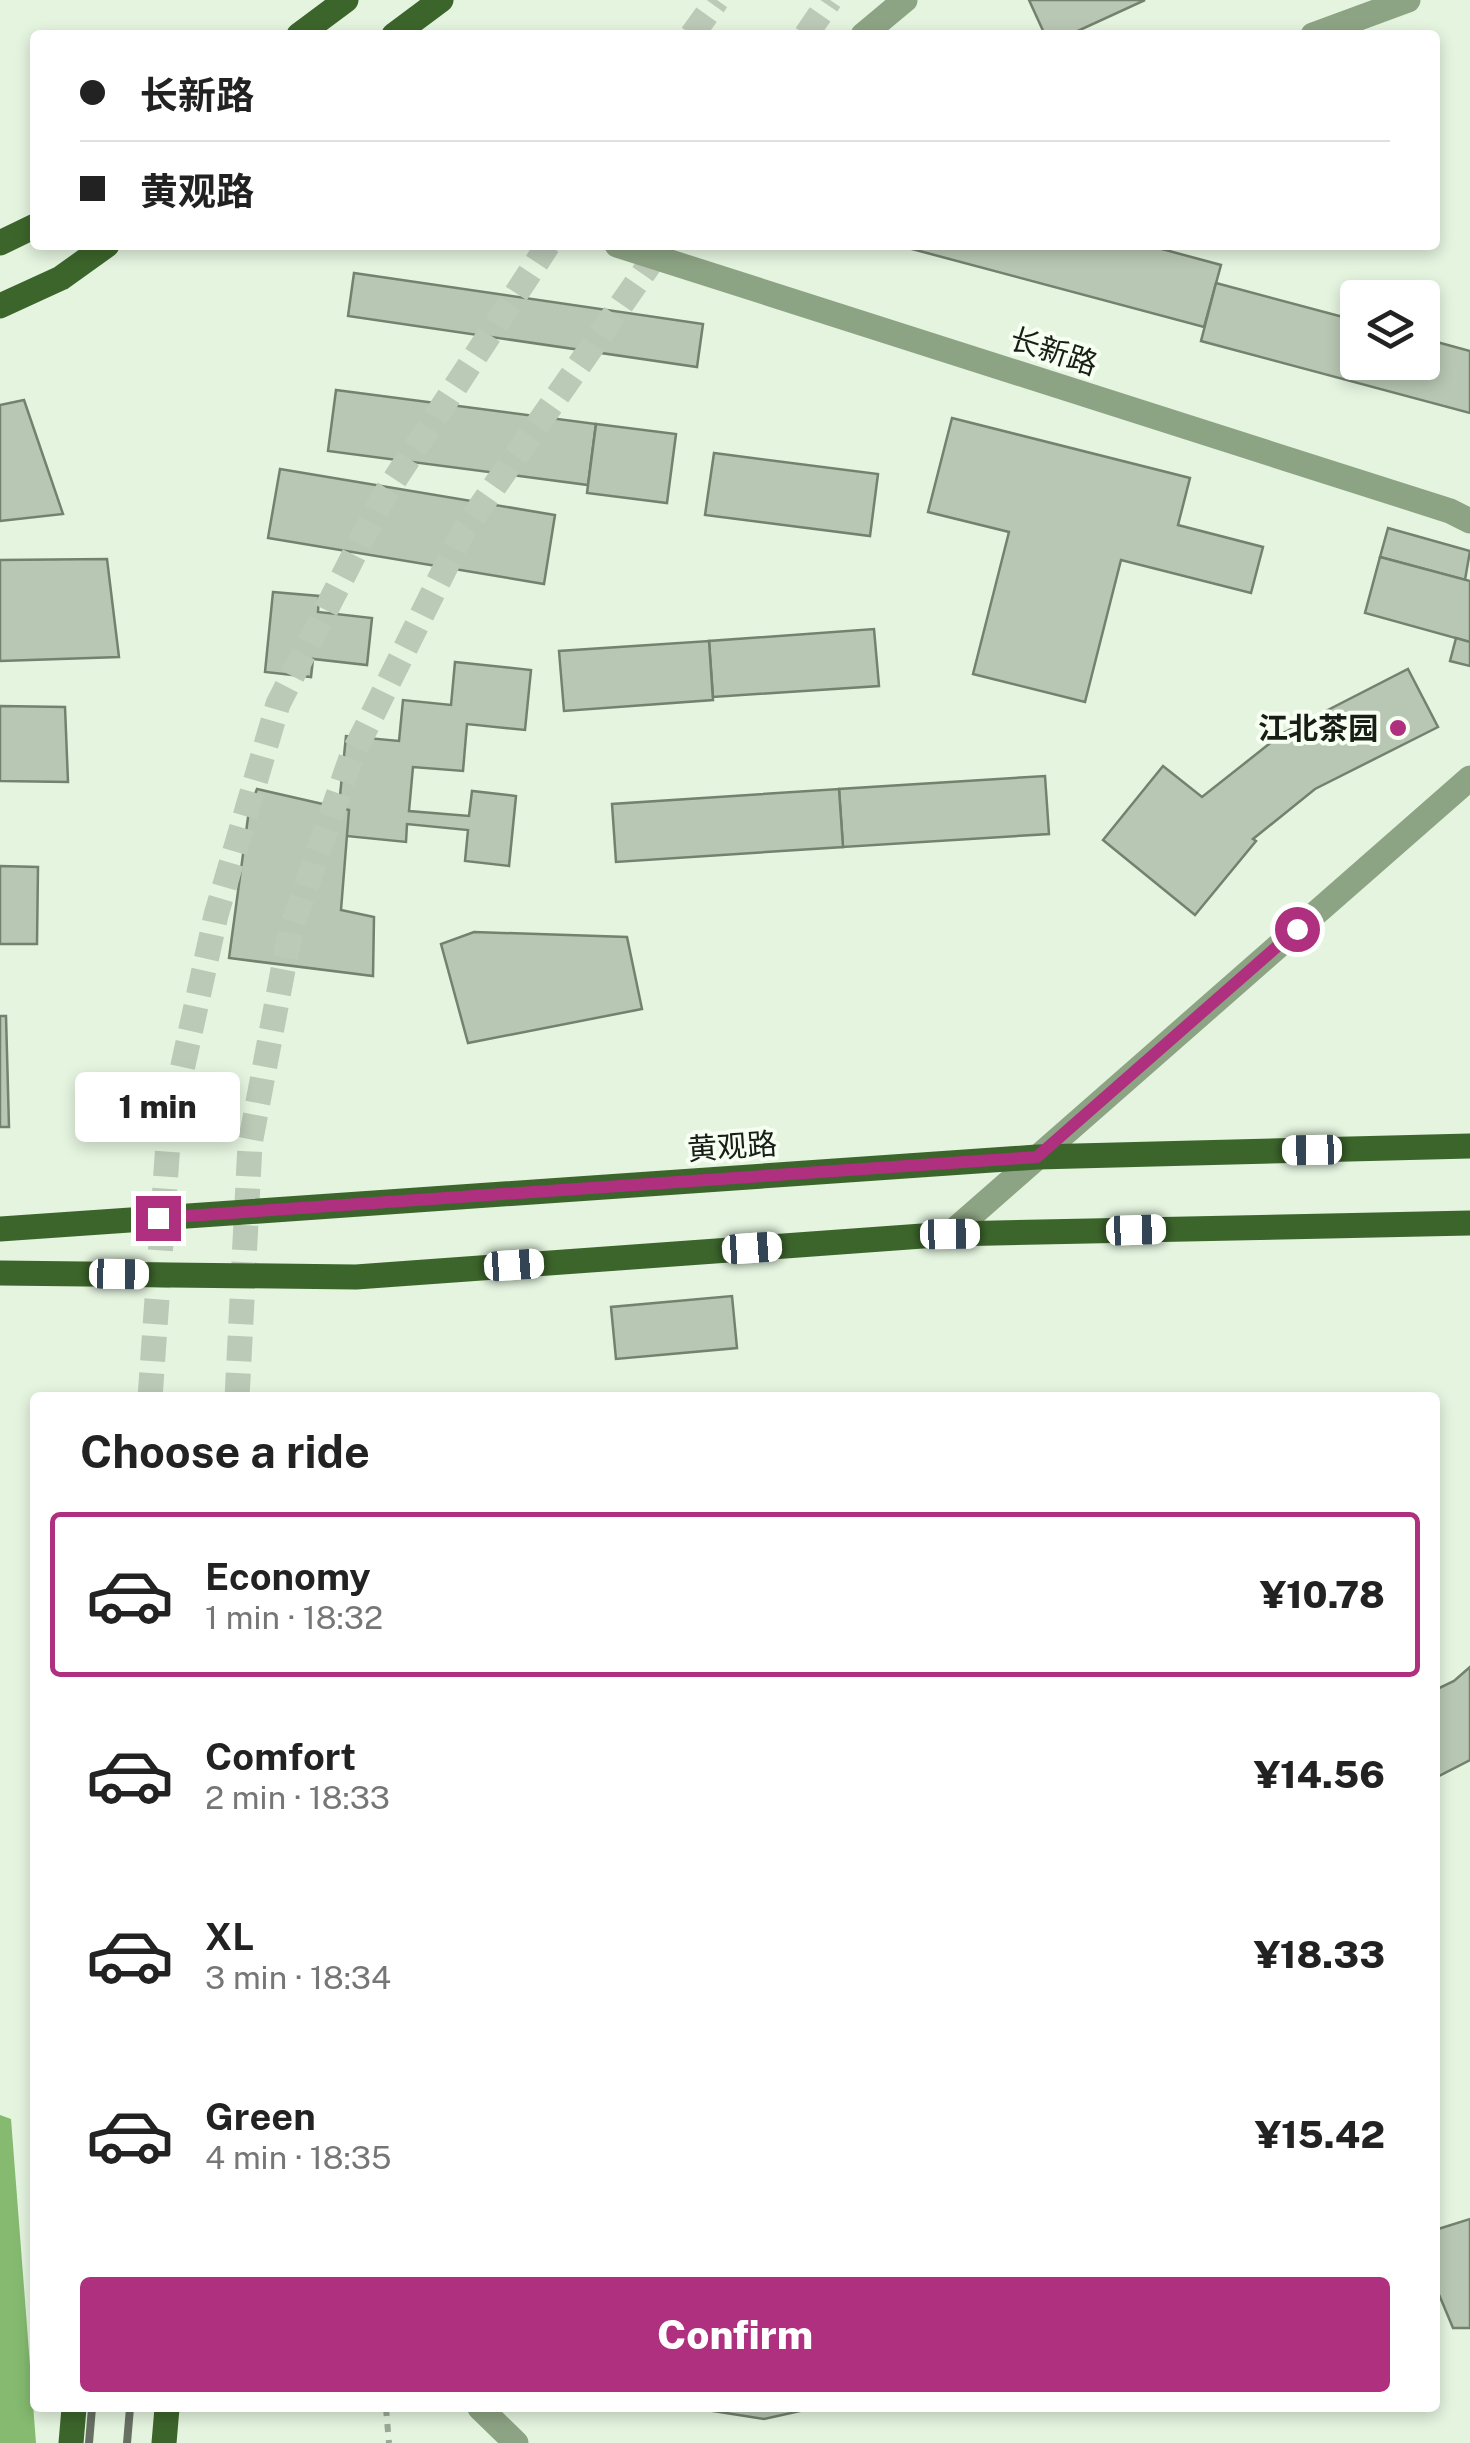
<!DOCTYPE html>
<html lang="en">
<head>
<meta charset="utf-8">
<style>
	body { margin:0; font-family:"Public Sans","Noto Sans SC",sans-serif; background:#f6f6f6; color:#222; height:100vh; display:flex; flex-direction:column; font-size:38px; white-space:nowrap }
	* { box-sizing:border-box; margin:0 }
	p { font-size:32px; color:#767676 }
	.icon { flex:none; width:55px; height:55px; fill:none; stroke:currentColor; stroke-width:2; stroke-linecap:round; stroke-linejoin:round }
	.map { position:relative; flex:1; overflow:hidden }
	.sheet { position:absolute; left:30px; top:1392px; width:1410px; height:1020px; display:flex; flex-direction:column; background:#fff; border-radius:10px; box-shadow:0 5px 15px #0003 }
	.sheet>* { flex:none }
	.top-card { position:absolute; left:30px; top:30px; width:1410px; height:220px; border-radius:10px; box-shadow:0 5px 15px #0003; display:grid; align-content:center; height:220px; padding:0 50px; background:#fff }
	.controls { position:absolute; left:1340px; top:280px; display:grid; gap:20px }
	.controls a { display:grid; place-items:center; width:100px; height:100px; border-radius:10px; background:#fff; box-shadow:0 5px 15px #0003; font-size:50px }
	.end { position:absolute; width:45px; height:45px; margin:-22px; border:12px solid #af307e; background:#fff; box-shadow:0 0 0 5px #fff }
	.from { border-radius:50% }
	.bubble { position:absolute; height:70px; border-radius:10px; background:#fff; box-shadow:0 5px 15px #0003; font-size:32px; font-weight:800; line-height:70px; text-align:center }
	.car { position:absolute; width:30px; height:60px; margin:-30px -15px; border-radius:12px; box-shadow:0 0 8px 2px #0007; background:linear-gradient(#fff 24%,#345 0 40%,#fff 0 76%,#345 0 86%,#fff 0) }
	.top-card b { display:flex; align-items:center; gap:35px; height:95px; font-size:38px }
	.top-card b+b { border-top:2px solid #e0e0e0 }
	.top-card i { width:25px; height:25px; background:#222 }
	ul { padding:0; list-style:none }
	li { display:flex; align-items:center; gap:30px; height:165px; margin:0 20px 15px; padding:0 30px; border:5px solid transparent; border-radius:10px }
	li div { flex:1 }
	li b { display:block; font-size:38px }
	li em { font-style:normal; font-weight:800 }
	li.on { border-color:#af307e }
	li>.icon { width:90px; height:90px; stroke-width:1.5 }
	h2 { padding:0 50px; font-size:45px; line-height:120px }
	.button { display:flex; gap:20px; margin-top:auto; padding:20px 50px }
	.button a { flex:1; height:115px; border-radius:10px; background:#af307e; color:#fff; font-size:40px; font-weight:800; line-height:115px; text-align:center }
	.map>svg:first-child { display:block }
</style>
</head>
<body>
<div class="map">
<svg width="1470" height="2443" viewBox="0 0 1470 2443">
	<rect width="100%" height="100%" fill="#e4f4df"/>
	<polygon fill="#85ba70" points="0,2115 11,2119 36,2443 0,2443"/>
	<g fill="#b8c7b3" stroke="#73816e" stroke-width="2.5">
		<polygon points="1029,0 1145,0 1069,35 1045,35"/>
		<polygon points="897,245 1147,245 1221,265 1204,327"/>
		<polygon points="354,273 703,324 697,367 348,316"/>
		<polygon points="1216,283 1358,321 1358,362 1422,362 1422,338 1470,351 1470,413 1201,341"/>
		<polygon points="336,390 596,424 588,485 328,451"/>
		<polygon points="24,400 63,514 0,521 0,405"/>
		<polygon points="952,418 1190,478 1178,525 1263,547 1251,593 1121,560 1085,702 973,674 1009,532 928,512"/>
		<polygon points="596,424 676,434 667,503 587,493"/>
		<polygon points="714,453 878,474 870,536 705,515"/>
		<polygon points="280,469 555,515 544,584 268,538"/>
		<polygon points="1388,528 1470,551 1465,580 1380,557"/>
		<polygon points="1380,557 1470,581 1470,642 1365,613"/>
		<polygon points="107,559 119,657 0,661 0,560"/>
		<polygon points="273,592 319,596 318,612 372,618 367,665 313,659 311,677 265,672"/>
		<polygon points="874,629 879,686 713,697 709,641"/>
		<polygon points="1456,638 1470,642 1470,666 1450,661"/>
		<polygon points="709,641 713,700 564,711 559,651"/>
		<polygon points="455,662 531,670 525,730 467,724 463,771 413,767 409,811 469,816 472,791 516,796 509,866 465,861 468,830 407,824 406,842 336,835 346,736 399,741 403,700 451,705"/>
		<polygon points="1408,669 1438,727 1315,789 1253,839 1256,841 1195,915 1103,840 1163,766 1202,797 1283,733"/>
		<polygon points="0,706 65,707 68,782 0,781"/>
		<polygon points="1045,776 1049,834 843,847 839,789"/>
		<polygon points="257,789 349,810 341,910 374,917 373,976 229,958 249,810"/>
		<polygon points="839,789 843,847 616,862 612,804"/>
		<polygon points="0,866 38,867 37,944 0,944"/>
		<polygon points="474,932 627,937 642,1009 468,1043 441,944"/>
		<polygon points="0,1016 6,1016 9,1127 0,1127"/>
		<polygon points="732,1296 737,1348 616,1359 611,1307"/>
		<polygon points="1470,1667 1470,1760 1435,1778 1435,1690 1454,1681"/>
		<polygon points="1470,2219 1470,2328 1453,2328 1435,2285 1435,2230"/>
		<polygon points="694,2408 806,2408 805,2410 764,2419"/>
	</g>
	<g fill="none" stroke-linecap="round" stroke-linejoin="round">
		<g stroke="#bbc9b7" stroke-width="25" stroke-dasharray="25 12" stroke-linecap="butt">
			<polyline points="692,35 717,0"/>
			<polyline points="806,35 830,0"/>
			<polyline points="150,1398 169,1129 216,915 278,704 384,496 548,245"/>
			<polyline points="237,1398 250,1144 290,933 351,758 464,530 663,245"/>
		</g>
		<polyline stroke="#9ba897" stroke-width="6" stroke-dasharray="8 8" stroke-linecap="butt" points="386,2408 389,2443"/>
		<g stroke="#8da484" stroke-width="25">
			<polyline points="863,35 905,0"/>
			<polyline points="1313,35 1408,0"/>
			<polyline points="617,245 1450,511 1470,521"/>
			<polyline points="950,1234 1470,778"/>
			<polyline points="480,2408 516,2443"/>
		</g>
		<g stroke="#3c652b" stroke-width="25">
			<polyline points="299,35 346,0"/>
			<polyline points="394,35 441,0"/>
			<polyline points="0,243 35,226"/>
			<polyline points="0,306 61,278 107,245"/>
			<polyline points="0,1229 1037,1157 1470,1146"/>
			<polyline points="0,1273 356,1277 950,1234 1470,1223"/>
			<polyline points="71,2443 74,2408"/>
			<polyline points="164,2443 167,2408"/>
		</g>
		<g stroke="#677063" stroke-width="8">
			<polyline points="89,2443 92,2408"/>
			<polyline points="127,2443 130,2408"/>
		</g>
	</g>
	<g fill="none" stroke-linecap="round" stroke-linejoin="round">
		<polyline stroke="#af307e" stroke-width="12" points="158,1218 1037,1157 1297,929"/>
	</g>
	<circle fill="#af307e" stroke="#f6fff2" stroke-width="4" cx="1398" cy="728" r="10"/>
	<g text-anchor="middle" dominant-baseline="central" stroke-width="8" stroke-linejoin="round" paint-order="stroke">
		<g font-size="30" fill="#181e16" stroke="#f6fff2">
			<text transform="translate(1054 351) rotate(18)">长新路</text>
			<text transform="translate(732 1146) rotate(-4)">黄观路</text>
		</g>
		<g font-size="30" font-weight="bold" fill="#181e16" stroke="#f6fff2" text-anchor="end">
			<text x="1378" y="728">江北茶园</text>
		</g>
	</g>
</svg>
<div class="controls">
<a><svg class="icon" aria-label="layers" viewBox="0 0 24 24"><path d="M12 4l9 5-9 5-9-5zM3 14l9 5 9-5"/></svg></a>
</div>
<i class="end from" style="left:1297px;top:929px"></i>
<i class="end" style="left:158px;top:1218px"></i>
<div class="bubble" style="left:75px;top:1072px;width:165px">1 min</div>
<i class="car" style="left:1312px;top:1150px;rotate:269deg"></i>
<i class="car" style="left:1136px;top:1230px;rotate:88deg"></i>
<i class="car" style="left:950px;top:1234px;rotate:89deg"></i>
<i class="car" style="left:752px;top:1248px;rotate:86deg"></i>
<i class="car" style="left:514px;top:1265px;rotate:86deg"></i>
<i class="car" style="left:119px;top:1274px;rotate:91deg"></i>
<div class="top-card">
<b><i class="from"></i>长新路</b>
<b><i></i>黄观路</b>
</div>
<section class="sheet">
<h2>Choose a ride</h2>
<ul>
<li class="on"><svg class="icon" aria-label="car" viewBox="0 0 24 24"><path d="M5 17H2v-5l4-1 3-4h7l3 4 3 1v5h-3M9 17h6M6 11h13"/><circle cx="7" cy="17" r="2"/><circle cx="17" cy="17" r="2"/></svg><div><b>Economy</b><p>1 min · 18:32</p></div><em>¥10.78</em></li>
<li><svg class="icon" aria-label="car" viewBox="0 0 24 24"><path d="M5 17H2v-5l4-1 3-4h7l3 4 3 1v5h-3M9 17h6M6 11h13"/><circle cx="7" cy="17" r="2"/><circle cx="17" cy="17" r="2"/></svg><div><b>Comfort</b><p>2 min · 18:33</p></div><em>¥14.56</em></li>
<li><svg class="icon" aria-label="car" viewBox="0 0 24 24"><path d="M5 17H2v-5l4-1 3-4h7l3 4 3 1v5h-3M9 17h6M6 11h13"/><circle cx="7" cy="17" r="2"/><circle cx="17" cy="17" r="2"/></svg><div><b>XL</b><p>3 min · 18:34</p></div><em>¥18.33</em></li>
<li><svg class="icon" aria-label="car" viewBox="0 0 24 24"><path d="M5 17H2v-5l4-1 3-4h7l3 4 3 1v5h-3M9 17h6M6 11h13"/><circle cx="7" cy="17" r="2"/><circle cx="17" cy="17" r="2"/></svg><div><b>Green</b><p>4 min · 18:35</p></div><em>¥15.42</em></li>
</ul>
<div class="button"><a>Confirm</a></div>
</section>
</div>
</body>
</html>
